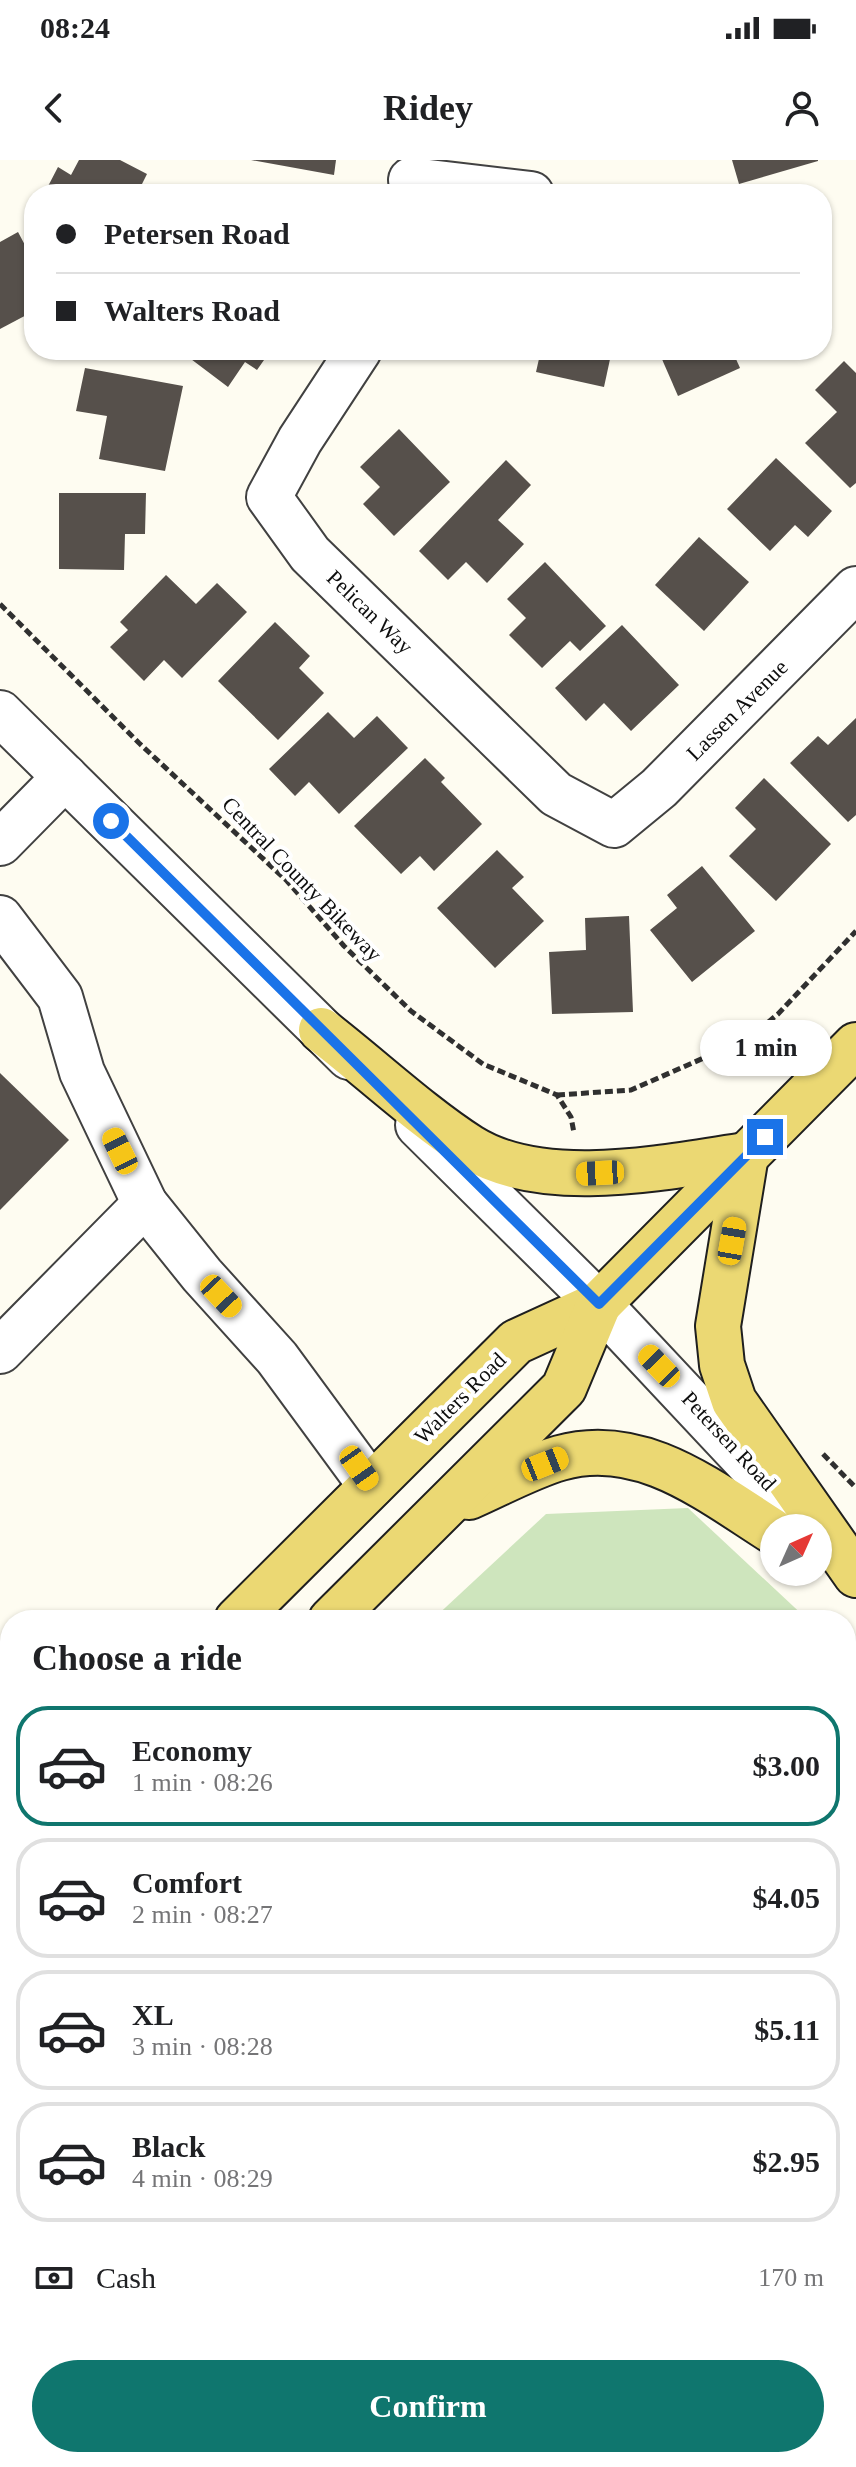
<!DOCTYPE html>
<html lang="en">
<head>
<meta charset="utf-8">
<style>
	body { margin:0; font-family:"Times New Roman",serif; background:#f2f2f2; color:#202124; height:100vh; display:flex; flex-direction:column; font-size:30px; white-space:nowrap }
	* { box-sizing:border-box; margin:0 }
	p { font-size:26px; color:#757577 }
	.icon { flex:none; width:44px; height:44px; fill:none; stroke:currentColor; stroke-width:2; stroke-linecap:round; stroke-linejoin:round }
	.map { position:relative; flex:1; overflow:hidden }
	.side { position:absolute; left:0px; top:1450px; width:856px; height:858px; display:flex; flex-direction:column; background:#fff; border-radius:32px 32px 0 0; box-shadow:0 2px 6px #0004 }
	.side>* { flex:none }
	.banner { position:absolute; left:24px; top:24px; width:808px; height:176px; border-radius:32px; box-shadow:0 2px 6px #0004; display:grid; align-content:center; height:176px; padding:0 32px; background:#fff }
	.needle { width:52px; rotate:45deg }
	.buttons { position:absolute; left:760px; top:1354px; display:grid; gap:16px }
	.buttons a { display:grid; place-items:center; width:72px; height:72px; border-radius:50%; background:#fff; box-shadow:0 2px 6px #0004; font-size:40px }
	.end { position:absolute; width:36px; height:36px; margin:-18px; border:10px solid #1a73e8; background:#fff; box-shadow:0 0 0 4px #fff }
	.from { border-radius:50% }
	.bubble { position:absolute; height:56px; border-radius:28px; background:#fff; box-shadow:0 2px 6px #0004; font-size:26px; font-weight:700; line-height:56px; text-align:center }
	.car { position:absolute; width:24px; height:48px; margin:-24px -12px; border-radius:10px; box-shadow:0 0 6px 2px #0007; background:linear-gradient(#f5c518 24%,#345 0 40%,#f5c518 0 76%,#345 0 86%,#f5c518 0) }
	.banner b { display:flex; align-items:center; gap:28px; height:76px; font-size:30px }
	.banner b+b { border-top:2px solid #e0e0e0 }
	.banner i { width:20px; height:20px; background:#202124 }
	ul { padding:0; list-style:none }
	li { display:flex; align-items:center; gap:24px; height:120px; margin:0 16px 12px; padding:0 16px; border:4px solid #e0e0e0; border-radius:32px }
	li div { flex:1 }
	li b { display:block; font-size:30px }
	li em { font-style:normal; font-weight:700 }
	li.selected { border-color:#0f766e }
	li>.icon { width:72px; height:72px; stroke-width:1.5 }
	h2 { padding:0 32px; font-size:36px; line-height:96px }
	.pay { display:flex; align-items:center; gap:20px; height:88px; padding:0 32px; font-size:30px }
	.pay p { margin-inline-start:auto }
	.action { display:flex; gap:16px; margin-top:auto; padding:16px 32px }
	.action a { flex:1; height:92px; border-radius:48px; background:#0f766e; color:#fff; font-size:32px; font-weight:700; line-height:92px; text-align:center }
	.status { display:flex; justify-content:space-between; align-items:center; height:56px; padding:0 40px; background:#fff; direction:ltr }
	.status svg { height:22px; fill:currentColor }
	header { display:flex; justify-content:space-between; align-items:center; height:104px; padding:0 32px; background:#fff; font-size:36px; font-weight:700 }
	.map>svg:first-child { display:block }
</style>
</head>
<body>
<div class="status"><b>08:24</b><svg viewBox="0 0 49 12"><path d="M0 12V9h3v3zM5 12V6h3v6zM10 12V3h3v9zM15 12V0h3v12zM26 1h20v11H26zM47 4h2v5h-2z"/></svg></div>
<header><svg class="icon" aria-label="back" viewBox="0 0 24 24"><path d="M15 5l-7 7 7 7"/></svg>Ridey<svg class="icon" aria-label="person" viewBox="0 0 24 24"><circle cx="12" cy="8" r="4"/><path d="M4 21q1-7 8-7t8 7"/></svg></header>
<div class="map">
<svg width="856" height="2307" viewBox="0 0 856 2307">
	<rect width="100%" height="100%" fill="#fefcf1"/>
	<g fill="#cee5bd">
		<polygon points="688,1348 808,1460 432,1460 546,1354"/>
		<polygon points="846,1495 856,1505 856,2307 0,2307 0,1845 10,1839 10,2298 846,2298"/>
	</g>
	<g fill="#56504b">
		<polygon points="79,0 120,0 147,14 137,34 44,34 58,7 71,15"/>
		<polygon points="251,0 336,0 334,15"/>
		<polygon points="732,0 818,0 818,1 739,24"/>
		<polygon points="18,72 34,102 34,151 0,169 0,82"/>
		<polygon points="179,190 271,190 257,210 245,202 228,227"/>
		<polygon points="541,190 612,190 604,227 536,212"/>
		<polygon points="658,190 732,190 740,208 678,236"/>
		<polygon points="844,201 856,213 856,323 850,328 805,283 837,252 815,230"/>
		<polygon points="85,208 183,226 165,311 99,299 107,256 76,251"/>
		<polygon points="399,269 450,322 394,376 363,344 380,327 360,307"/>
		<polygon points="776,298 832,351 808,377 795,365 770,391 727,349"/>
		<polygon points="506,300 531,325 498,360 524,384 487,423 466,402 448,420 419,391"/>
		<polygon points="59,333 146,333 145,374 125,374 124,410 59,409"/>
		<polygon points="699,377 749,422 704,471 655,425"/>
		<polygon points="545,402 606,466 580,491 570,481 542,508 509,475 526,458 507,439"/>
		<polygon points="166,415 196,444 217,423 247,452 182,518 164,500 144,521 110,487 128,470 120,462"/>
		<polygon points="275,462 310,496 299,508 324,533 278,580 218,521"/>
		<polygon points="622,465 679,525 631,571 604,543 586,561 555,528"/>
		<polygon points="328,552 354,578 377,556 408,588 339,654 309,622 295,636 269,609"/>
		<polygon points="856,558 856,655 848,662 790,603 818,576 828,585"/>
		<polygon points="425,598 445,618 441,622 482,664 434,711 420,696 401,714 354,666"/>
		<polygon points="764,618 831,684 776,741 729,696 756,669 735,648"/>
		<polygon points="497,690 524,717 512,728 544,761 495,808 437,748"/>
		<polygon points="702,706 755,771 692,822 650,770 677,748 667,735"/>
		<polygon points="629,756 633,852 552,854 549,792 586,790 585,758"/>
		<polygon points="0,913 69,980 0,1050"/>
	</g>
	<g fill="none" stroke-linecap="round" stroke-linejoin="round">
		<g stroke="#414141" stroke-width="48">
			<g id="minor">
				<polyline points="411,20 531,34"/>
				<polyline points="359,190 300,280 269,337 310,394 556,634 614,665 659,628 856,429"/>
				<polyline points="0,553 349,897"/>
				<polyline points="0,683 65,617"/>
				<polyline points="0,758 60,837 82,912 145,1044 202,1115 277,1198 371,1326"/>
				<polyline points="418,965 599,1144 794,1352"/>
				<polyline points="0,1191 145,1044"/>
			</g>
		</g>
		<g stroke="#1f1f1f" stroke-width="48">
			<g id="major">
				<path d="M321,870C369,907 420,955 470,987C544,1033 665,1007 746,995"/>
				<polyline points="746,995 718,1166 722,1205 734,1241 856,1415"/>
				<path d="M469,1337C499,1324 529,1307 560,1298C641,1275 709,1331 774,1372"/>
				<polyline points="237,1460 516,1182 599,1144 856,885"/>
				<polyline points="331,1460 564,1228 599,1144"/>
				<polyline points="0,1690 10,1681"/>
				<polyline points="0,1773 10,1766"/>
			</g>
		</g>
		<g stroke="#303030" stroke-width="5" stroke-dasharray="8 4" stroke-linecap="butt">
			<polyline points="0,444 139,583 287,721 344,786 411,851 483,904 557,935 571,957 574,973"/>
			<polyline points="557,935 631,930 749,878 778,854 856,771"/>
			<polyline points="823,1294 856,1328"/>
		</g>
		<use href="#minor" stroke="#fff" stroke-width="44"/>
		<use href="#major" stroke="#ebd873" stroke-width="44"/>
	</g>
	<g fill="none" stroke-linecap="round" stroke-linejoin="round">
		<polyline stroke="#1a73e8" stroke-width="10" points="111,661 599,1144 765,977"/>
	</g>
	<g text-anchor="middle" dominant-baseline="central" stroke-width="8" stroke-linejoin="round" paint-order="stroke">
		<g font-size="22" fill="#0e0e0e" stroke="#fff">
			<text transform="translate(370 452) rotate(44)">Pelican Way</text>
			<text transform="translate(737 550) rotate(-45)">Lassen Avenue</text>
			<text transform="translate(302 719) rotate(46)">Central County Bikeway</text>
			<text transform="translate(460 1238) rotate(-45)">Walters Road</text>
			<text transform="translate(729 1281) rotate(47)">Petersen Road</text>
		</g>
	</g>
</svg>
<div class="buttons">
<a><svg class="needle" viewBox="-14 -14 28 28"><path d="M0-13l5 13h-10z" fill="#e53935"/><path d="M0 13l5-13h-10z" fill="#757577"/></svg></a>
</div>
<i class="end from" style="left:111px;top:661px"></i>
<i class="end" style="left:765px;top:977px"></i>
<div class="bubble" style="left:700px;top:860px;width:132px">1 min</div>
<i class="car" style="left:120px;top:991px;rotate:334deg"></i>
<i class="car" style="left:600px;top:1013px;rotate:267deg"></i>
<i class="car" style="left:732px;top:1081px;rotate:10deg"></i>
<i class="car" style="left:221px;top:1136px;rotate:137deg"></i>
<i class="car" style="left:659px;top:1206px;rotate:316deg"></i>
<i class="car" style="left:545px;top:1304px;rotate:68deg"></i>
<i class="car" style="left:359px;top:1308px;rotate:145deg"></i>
<div class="banner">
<b><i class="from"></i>Petersen Road</b>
<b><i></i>Walters Road</b>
</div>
<section class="side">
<h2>Choose a ride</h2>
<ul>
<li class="selected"><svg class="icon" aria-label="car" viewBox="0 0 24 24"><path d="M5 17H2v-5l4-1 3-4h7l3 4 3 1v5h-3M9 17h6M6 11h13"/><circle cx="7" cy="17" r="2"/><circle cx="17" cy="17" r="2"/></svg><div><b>Economy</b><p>1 min · 08:26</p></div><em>$3.00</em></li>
<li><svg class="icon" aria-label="car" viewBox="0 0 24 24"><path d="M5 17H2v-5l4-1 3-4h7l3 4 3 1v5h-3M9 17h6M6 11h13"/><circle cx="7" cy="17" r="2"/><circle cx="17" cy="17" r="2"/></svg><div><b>Comfort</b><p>2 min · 08:27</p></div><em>$4.05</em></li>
<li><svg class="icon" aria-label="car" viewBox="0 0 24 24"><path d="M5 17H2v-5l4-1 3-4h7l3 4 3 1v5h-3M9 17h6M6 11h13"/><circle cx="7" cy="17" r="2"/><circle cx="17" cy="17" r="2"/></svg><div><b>XL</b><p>3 min · 08:28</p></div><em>$5.11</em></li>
<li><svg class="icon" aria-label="car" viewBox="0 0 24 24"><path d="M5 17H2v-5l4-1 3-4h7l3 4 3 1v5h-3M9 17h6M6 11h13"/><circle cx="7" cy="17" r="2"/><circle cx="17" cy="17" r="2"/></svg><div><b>Black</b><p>4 min · 08:29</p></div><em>$2.95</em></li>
</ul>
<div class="pay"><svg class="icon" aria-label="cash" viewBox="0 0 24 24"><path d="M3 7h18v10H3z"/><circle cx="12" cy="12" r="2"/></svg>Cash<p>170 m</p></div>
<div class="action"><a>Confirm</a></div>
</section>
</div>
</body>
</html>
